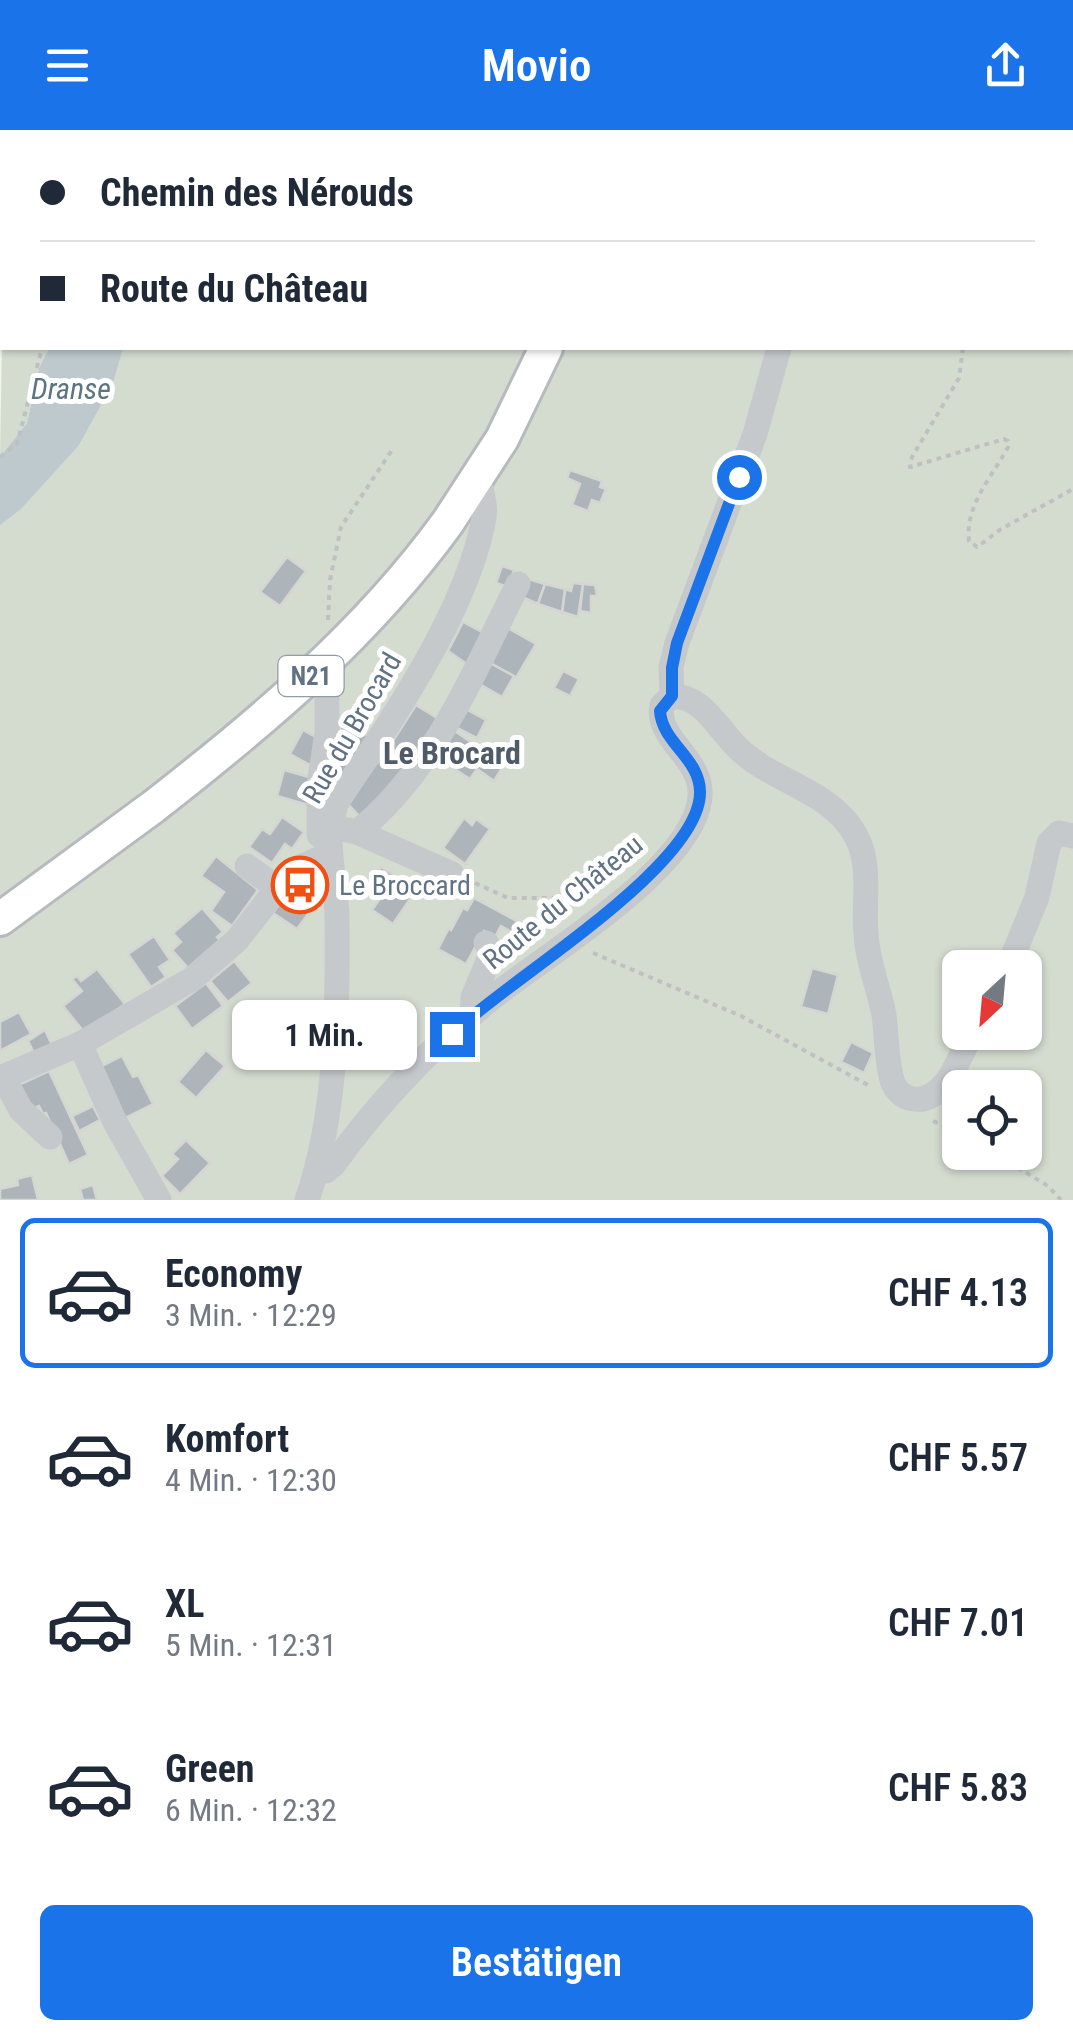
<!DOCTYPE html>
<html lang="de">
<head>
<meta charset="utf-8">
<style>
	body { margin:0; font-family:"Roboto Condensed",sans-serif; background:#f2f2f3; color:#1f2937; height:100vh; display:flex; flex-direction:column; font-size:38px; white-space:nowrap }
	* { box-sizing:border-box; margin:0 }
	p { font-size:32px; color:#747a83 }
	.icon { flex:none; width:55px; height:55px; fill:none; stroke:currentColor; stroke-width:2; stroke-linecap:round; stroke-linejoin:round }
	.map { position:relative; height:1070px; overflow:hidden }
	.panel { display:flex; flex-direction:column; background:#fff; flex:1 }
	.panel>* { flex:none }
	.top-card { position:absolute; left:0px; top:0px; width:1075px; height:220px; box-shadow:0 2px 8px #0004; display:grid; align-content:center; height:220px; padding:0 40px; background:#fff }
	.needle { width:65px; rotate:206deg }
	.buttons { position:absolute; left:942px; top:820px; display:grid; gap:20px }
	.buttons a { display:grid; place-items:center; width:100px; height:100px; border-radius:15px; background:#fff; box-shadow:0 2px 8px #0004; font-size:50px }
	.end { position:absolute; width:45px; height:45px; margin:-22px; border:12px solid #1a73e8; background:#fff; box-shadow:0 0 0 5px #fff }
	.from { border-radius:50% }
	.bubble { position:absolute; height:70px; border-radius:15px; background:#fff; box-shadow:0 2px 8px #0004; font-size:32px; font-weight:600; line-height:70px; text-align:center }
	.top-card b { display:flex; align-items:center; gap:35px; height:95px; font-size:38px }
	.top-card b+b { border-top:2px solid #e0e1e3 }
	.top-card i { width:25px; height:25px; background:#1f2937 }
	ul { padding:18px 0 0; list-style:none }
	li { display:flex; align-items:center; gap:30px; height:150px; margin:0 20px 15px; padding:0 20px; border:5px solid transparent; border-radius:15px }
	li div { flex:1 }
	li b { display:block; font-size:38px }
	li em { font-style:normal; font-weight:600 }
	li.on { border-color:#1a73e8 }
	li>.icon { width:90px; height:90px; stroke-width:1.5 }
	.action { display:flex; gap:20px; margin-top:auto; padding:20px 40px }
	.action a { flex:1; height:115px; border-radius:15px; background:#1a73e8; color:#fff; font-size:40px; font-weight:600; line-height:115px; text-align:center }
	header { display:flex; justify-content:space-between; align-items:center; height:130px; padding:0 40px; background:#1a73e8; color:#fff; font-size:45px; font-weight:600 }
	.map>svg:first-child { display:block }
</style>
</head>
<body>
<header><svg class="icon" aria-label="menu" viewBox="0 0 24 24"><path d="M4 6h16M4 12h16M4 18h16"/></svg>Movio<svg class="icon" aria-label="share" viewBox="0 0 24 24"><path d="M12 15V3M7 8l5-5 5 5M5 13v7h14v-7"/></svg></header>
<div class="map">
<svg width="1073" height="1070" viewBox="0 0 1073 1070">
	<rect width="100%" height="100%" fill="#f4f4ef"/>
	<g fill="#d4dcd0" fill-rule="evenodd">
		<polygon points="0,0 73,0 2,2 0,108"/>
		<path d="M168,0H1073V1070H0V357L87,218H1072V2H167ZM960,838H1025V902H960ZM960,958H1025V1022H960Z"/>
		<polygon points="2,209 2,218 49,218 39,238 27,293 0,327"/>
	</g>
	<polygon fill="#bec9ce" points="49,218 123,218 113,253 79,315 21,379 0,395 0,327 27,293 39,238"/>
	<g fill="#adb5ba" stroke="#d5d5d2" stroke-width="2.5">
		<polygon points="570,340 602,351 600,357 606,359 600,373 592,370 588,381 572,375 580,354 567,348"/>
		<polygon points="287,427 306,441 280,476 260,462"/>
		<polygon points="502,436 514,440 508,457 496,453"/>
		<polygon points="528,449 545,454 538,474 522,467"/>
		<polygon points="573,453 583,454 578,487 562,482 565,459 571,461"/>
		<polygon points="545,454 565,459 562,482 538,474"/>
		<polygon points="583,454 595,455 597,466 591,466 591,483 580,481"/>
		<polygon points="463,492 488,505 471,537 448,521"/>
		<polygon points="506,497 536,514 516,548 487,531"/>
		<polygon points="488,532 514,546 502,567 476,552"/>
		<polygon points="563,541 579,549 570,566 554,558"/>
		<polygon points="416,575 437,588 415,633 389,617"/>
		<polygon points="462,577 486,590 477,608 452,595"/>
		<polygon points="343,593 368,606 354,635 328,622"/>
		<polygon points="449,597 504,635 494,651 477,639 470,649 431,624"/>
		<polygon points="303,600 323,611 310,635 290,624"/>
		<polygon points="328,622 349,633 335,659 322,653"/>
		<polygon points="386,622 409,639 364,691 346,672"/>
		<polygon points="284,640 316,649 308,675 277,666"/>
		<polygon points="282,687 304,702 292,719 285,714 272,733 249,717 262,699 270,704"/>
		<polygon points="464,688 472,695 476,689 490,699 465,734 443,718"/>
		<polygon points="216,726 258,760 232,796 211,781 224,762 201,746"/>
		<polygon points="381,737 397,747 392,753 412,766 393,794 372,780 381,767 367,757"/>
		<polygon points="420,746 427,750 421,759 414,755"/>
		<polygon points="293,755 312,768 314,765 323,771 320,775 316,773 297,799 273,783"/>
		<polygon points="474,768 526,796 520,807 501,796 495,807 484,801 466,834 438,819 449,798 451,800 463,778 467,780"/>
		<polygon points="202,778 223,802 217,807 220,810 188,838 172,820 181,812 173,803"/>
		<polygon points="154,806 170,830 159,837 166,847 151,857 128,824"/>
		<polygon points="234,831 252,853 228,872 210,851"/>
		<polygon points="812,838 838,845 828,884 801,877"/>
		<polygon points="97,839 125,874 84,902 63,876 82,861 72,849 77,846 81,851"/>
		<polygon points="206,853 223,876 192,899 175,876"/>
		<polygon points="389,876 415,894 395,923 368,905"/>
		<polygon points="19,882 31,904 0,921 0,892"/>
		<polygon points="45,900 52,915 34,923 28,911"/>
		<polygon points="851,912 873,923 864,943 841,932"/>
		<polygon points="206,920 225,936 196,968 178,952"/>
		<polygon points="122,926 133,947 138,945 153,974 125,988 96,939"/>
		<polygon points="49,941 88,1025 69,1034 46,983 43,984 39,976 27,981 16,956"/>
		<polygon points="93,976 100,990 79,1001 72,986"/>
		<polygon points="186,1010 210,1033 180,1064 162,1046 178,1029 172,1024"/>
		<polygon points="32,1045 38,1070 0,1070 0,1059 18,1055 17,1049"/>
		<polygon points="93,1055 97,1070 83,1070 80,1059"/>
	</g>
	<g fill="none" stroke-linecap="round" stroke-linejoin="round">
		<g stroke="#b6babe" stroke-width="38">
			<g id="major">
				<polyline points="605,2 605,0"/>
				<polyline points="448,392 502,309 546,218"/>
				<polyline points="0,789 153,677"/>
			</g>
		</g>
		<g stroke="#bec0c2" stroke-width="4" stroke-dasharray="5 5" stroke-linecap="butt">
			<polyline points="1072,166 1073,165"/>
			<path d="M963,218L959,248L912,327L910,337L1004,309L1008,311V317C992,347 965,375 969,411L977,417L1001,399L1073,359"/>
			<polyline points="0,327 17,314 42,218"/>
			<polyline points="328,490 330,450 341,397 392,320"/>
			<polyline points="475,753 508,768 568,768 572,773 572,780"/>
			<polyline points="593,823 741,886 868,955"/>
			<polyline points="933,991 960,1004"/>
			<polyline points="992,1022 1048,1056 1061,1070"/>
		</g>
		<g stroke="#c6c9cc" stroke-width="25">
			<polyline points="888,2 892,0"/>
			<polyline points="951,2 952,0"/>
			<polyline points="672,566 671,537 677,513 755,304 779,218"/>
			<path d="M329,696L357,702C434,641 475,540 518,454"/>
			<polyline points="357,702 452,744"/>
			<polyline points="319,705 319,655 327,603 327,520"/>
			<polyline points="247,736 276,757"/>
			<polyline points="1008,838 1037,767 1049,713 1059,703 1073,706"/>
			<polyline points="472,885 473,867 492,822 486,813"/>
			<polyline points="80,914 115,992 159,1070"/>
			<polyline points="3,947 21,980 50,1007"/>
			<polyline points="0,948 80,914 192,849 237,810 291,741 330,724"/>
			<path d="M316,1041H326L334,1034C378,973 433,915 492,868C547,824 679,746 698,678C712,630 654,613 662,575L672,566C705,566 719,602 741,621C776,653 832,661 856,706C872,735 863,771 866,803C867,831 879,858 884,885C887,906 886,933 893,953C896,960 902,966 909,968C944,978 960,926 972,902"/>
			<path d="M307,1070C337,984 338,876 337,786C336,747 322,709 337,672C389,595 465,484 483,393C487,378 482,363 478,348"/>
		</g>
		<use href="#major" stroke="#fff" stroke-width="32"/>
		<g stroke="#a3a9af" stroke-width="6" stroke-dasharray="15 8" stroke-linecap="butt">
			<polyline points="84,2 85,0"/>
			<polyline points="0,157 2,154"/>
		</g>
		<g stroke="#b6babe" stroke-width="38" stroke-linecap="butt">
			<path id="major-bridge" d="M153,677C262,592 366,505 448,392"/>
		</g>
		<use href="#major-bridge" stroke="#fff" stroke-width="32"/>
	</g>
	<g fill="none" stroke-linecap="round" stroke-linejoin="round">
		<path stroke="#1a73e8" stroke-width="12" d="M452,904C506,851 701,736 700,662C700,628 662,613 660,581L672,566V538L677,513L739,347"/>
	</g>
	<defs>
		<g id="bus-ring" transform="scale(2.875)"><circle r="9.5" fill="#fff" stroke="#f34f10" stroke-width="1.5"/><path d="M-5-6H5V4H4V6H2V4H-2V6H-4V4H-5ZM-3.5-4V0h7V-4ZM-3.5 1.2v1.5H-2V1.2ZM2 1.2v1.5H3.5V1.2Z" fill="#f34f10"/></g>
	</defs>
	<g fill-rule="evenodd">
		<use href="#bus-ring" x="300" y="755"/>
	</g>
	<g text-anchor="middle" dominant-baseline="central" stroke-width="10" stroke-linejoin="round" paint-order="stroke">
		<rect fill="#fff" stroke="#909ca8" stroke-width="2.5" x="278.5" y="526" width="65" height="40" rx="8"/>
		<g font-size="25" font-weight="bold" fill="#607283">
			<text x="311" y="546">N21</text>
		</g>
		<g font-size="28" fill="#607283" stroke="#fff">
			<text transform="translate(352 598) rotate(-60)">Rue du Brocard</text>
			<text transform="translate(563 772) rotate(-39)">Route du Château</text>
		</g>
		<g font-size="28" fill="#607283" stroke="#fff" text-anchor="start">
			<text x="339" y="755">Le Broccard</text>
		</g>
		<g font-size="30" font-style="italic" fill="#5b7581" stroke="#fff">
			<text x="71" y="258">Dranse</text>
		</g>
		<g font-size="32" font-weight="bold" fill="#4f5b67" stroke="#fff">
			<text x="452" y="623">Le Brocard</text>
		</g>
	</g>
</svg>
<div class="buttons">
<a><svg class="needle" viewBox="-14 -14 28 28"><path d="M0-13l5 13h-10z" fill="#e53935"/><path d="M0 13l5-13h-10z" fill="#747a83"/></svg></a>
<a><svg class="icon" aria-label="locate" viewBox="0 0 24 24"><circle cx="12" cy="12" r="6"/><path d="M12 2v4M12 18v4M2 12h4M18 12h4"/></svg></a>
</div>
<i class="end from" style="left:739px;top:347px"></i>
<i class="end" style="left:452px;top:904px"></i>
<div class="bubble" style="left:232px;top:870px;width:185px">1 Min.</div>
<div class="top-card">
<b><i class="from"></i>Chemin des Nérouds</b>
<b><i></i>Route du Château</b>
</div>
</div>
<section class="panel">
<ul>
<li class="on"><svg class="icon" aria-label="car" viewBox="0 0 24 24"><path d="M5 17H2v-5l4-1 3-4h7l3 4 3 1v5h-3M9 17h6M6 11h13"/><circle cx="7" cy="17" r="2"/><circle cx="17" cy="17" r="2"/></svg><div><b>Economy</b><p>3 Min. · 12:29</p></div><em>CHF 4.13</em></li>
<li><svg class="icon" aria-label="car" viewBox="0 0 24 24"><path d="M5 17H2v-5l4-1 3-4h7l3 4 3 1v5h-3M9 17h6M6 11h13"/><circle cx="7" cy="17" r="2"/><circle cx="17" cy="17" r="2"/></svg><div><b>Komfort</b><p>4 Min. · 12:30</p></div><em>CHF 5.57</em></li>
<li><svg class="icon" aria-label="car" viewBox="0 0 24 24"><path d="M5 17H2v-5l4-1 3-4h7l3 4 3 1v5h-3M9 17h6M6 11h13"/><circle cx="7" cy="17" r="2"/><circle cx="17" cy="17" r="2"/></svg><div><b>XL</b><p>5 Min. · 12:31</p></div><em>CHF 7.01</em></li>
<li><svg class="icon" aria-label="car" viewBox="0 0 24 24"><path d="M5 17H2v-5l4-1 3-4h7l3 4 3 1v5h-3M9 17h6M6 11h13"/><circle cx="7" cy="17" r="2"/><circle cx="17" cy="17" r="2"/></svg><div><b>Green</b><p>6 Min. · 12:32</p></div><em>CHF 5.83</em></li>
</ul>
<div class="action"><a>Bestätigen</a></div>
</section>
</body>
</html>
